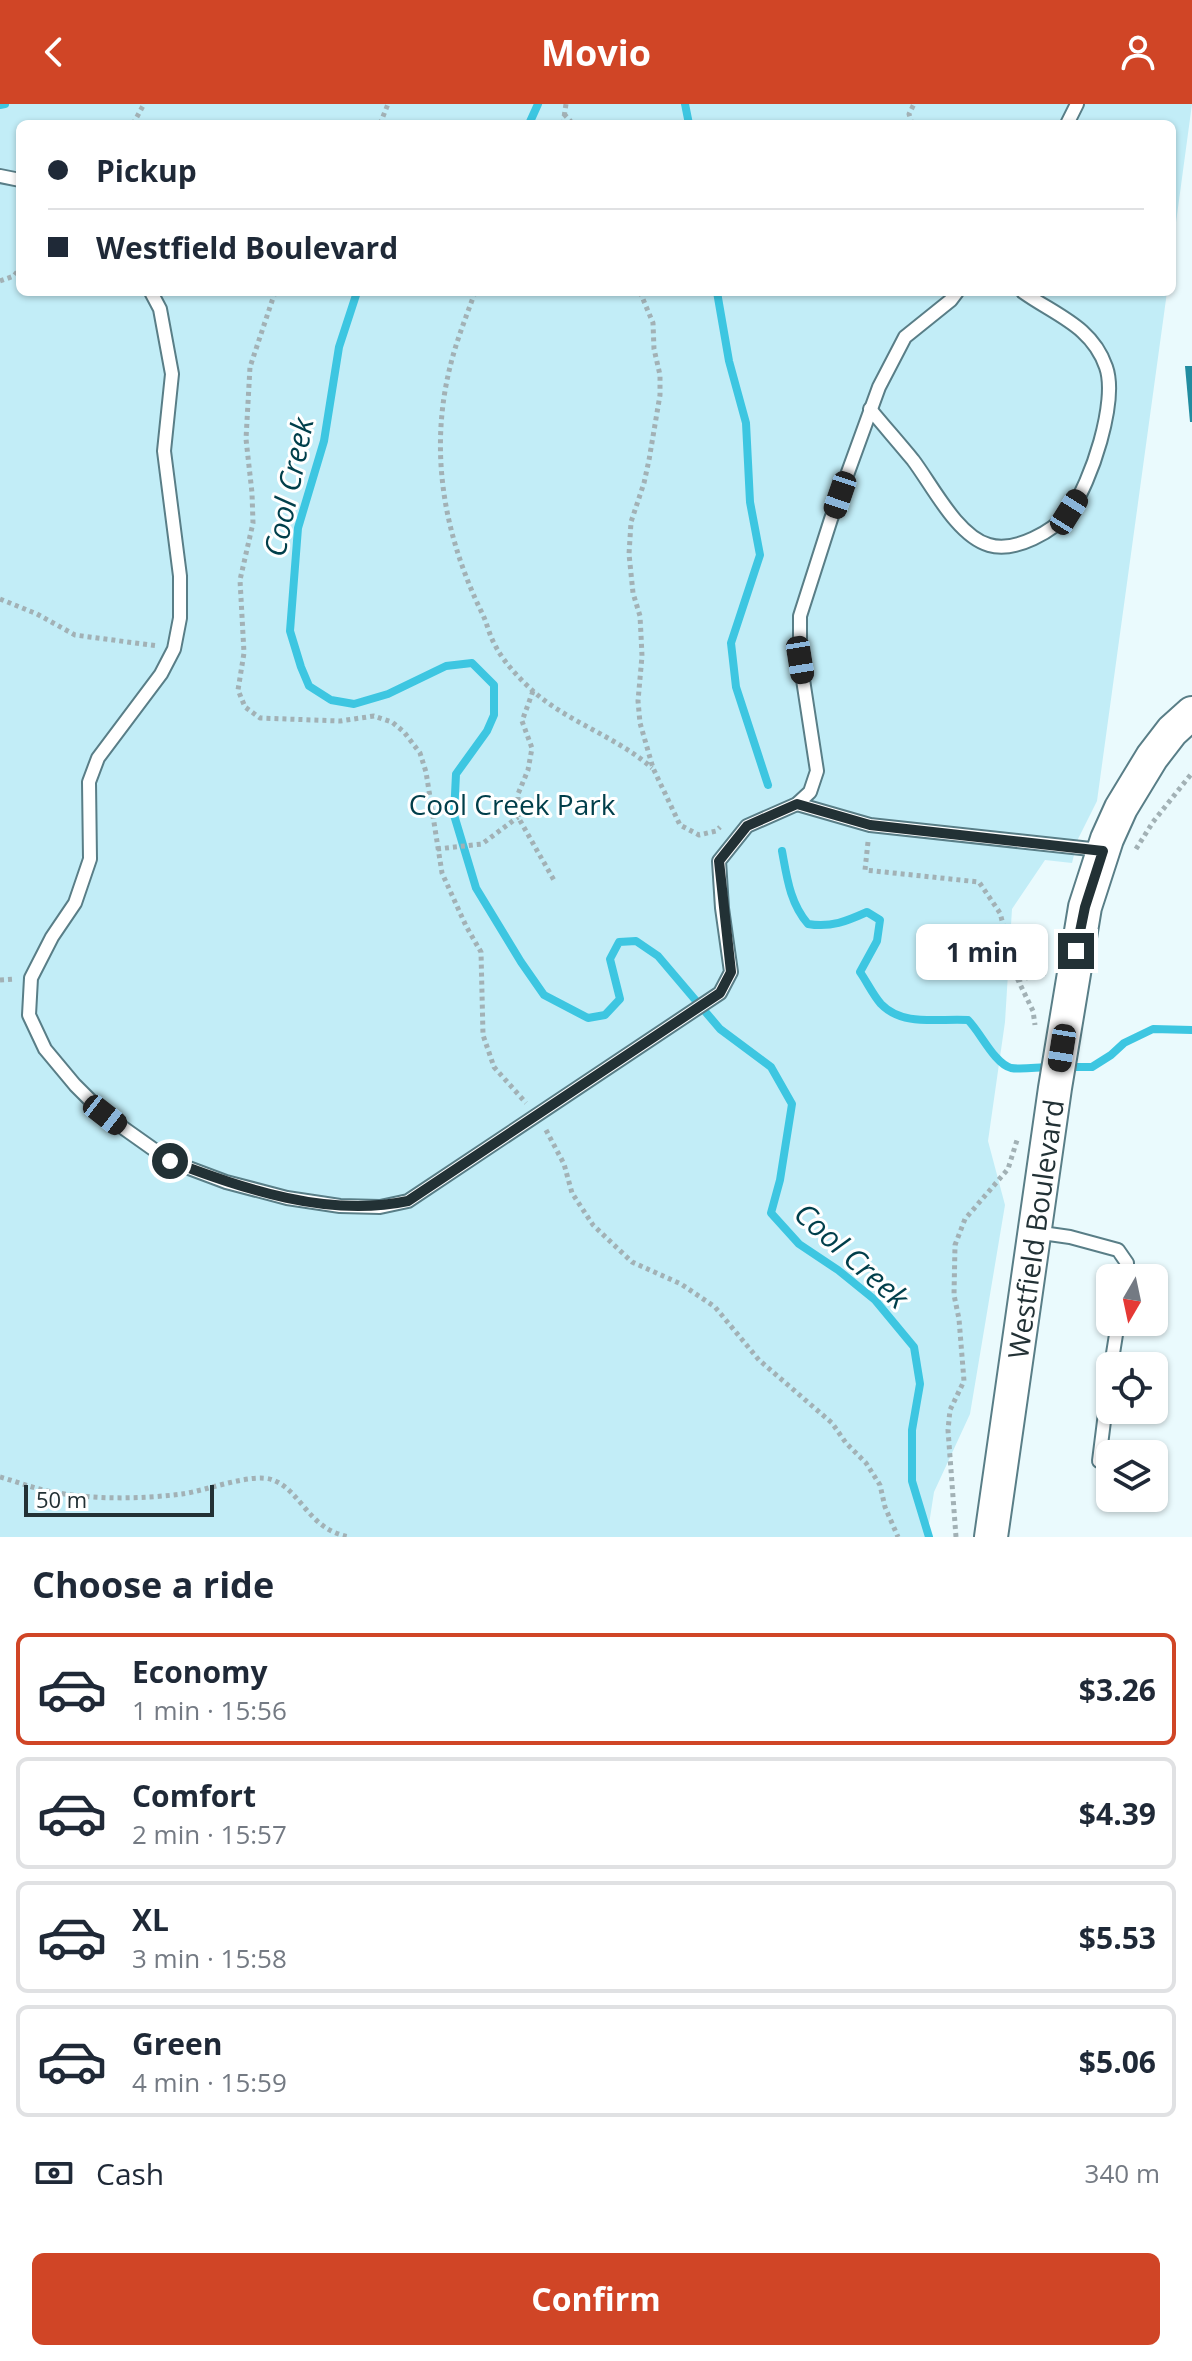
<!DOCTYPE html>
<html lang="en">
<head>
<meta charset="utf-8">
<style>
	body { margin:0; font-family:"Open Sans",sans-serif; background:#f2f2f3; color:#1f2937; height:100vh; display:flex; flex-direction:column; font-size:30px; white-space:nowrap }
	* { box-sizing:border-box; margin:0 }
	p { font-size:26px; color:#747a83 }
	.icon { flex:none; width:44px; height:44px; fill:none; stroke:currentColor; stroke-width:2; stroke-linecap:round; stroke-linejoin:round }
	.map { position:relative; height:1433px; overflow:hidden }
	.drawer { display:flex; flex-direction:column; background:#fff; flex:1 }
	.drawer>* { flex:none }
	.banner { position:absolute; left:16px; top:16px; width:1160px; height:176px; border-radius:12px; box-shadow:0 2px 6px #0004; display:grid; align-content:center; height:176px; padding:0 32px; background:#fff }
	.needle { width:52px; rotate:189deg }
	.tools { position:absolute; left:1096px; top:1160px; display:grid; gap:16px }
	.tools a { display:grid; place-items:center; width:72px; height:72px; border-radius:12px; background:#fff; box-shadow:0 2px 6px #0004; font-size:40px }
	.scale { position:absolute; left:24px; bottom:20px; width:190px; box-sizing:border-box; padding-left:8px; border:4px solid #223135; border-top:0; font-size:22px; line-height:28px; white-space:nowrap; color:#223135; -webkit-text-stroke:6px #fff; paint-order:stroke }
	.end { position:absolute; width:36px; height:36px; margin:-18px; border:10px solid #223135; background:#fff; box-shadow:0 0 0 4px #fff }
	.from { border-radius:50% }
	.bubble { position:absolute; height:56px; border-radius:12px; background:#fff; box-shadow:0 2px 6px #0004; font-size:26px; font-weight:700; line-height:56px; text-align:center }
	.car { position:absolute; width:24px; height:48px; margin:-24px -12px; border-radius:10px; box-shadow:0 0 6px 2px #0007; background:linear-gradient(#222 24%,#8ab4d8 0 40%,#222 0 76%,#8ab4d8 0 86%,#222 0) }
	.banner b { display:flex; align-items:center; gap:28px; height:76px; font-size:30px }
	.banner b+b { border-top:2px solid #e0e1e3 }
	.banner i { width:20px; height:20px; background:#1f2937 }
	ul { padding:0; list-style:none }
	li { display:flex; align-items:center; gap:24px; height:112px; margin:0 16px 12px; padding:0 16px; border:4px solid #e0e1e3; border-radius:12px }
	li div { flex:1 }
	li b { display:block; font-size:30px }
	li em { font-style:normal; font-weight:700 }
	li.on { border-color:#d04526 }
	li>.icon { width:72px; height:72px; stroke-width:1.5 }
	h2 { padding:0 32px; font-size:36px; line-height:96px }
	.pay { display:flex; align-items:center; gap:20px; height:88px; padding:0 32px; font-size:30px }
	.pay p { margin-inline-start:auto }
	.button { display:flex; gap:16px; margin-top:auto; padding:16px 32px }
	.button a { flex:1; height:92px; border-radius:12px; background:#d04526; color:#fff; font-size:32px; font-weight:700; line-height:92px; text-align:center }
	header { display:flex; justify-content:space-between; align-items:center; height:104px; padding:0 32px; background:#d04526; color:#fff; font-size:36px; font-weight:700 }
	.map>svg:first-child { display:block }
</style>
</head>
<body>
<header><svg class="icon" aria-label="back" viewBox="0 0 24 24"><path d="M15 5l-7 7 7 7"/></svg>Movio<svg class="icon" aria-label="person" viewBox="0 0 24 24"><circle cx="12" cy="8" r="4"/><path d="M4 21q1-7 8-7t8 7"/></svg></header>
<div class="map">
<svg width="1192" height="1433" viewBox="0 0 1192 1433">
	<rect width="100%" height="100%" fill="#eafafd"/>
	<polygon fill="#c2edf7" points="0,0 1192,0 1172,148 1172,20 20,20 20,188 1167,188 1097,697 1078,735 1072,759 1045,756 1012,805 1005,918 988,1037 1005,1101 970,1310 934,1388 927,1433 0,1433"/>
	<g fill="none" stroke-linecap="round" stroke-linejoin="round">
		<g stroke="#3dc6e1" stroke-width="8">
			<polyline points="685,0 689,20"/>
			<polyline points="0,1 5,0"/>
			<polyline points="529,20 538,0"/>
			<polyline points="357,188 339,243 324,337 298,424 290,527 301,563 309,582 331,596 354,600 388,590 446,562 472,559 494,581 494,611 487,627 456,670 454,711 476,784 521,858 544,891 588,914 605,911 620,895 610,855 619,838 636,837 658,852 720,925 771,963 792,1000 780,1076 771,1109 799,1140 838,1166 875,1196 914,1243 920,1280 912,1326 912,1377 929,1433"/>
			<polyline points="717,188 729,257 746,319 750,398 760,451 731,539 736,583 768,681"/>
			<path d="M782,747C787,774 790,799 808,820C831,824 847,817 867,808L880,816L877,837L860,868C867,878 873,891 881,900C903,923 939,914 968,916C981,929 994,959 1011,964C1022,966 1038,963 1050,963"/>
			<polyline points="1064,963 1092,963 1111,951 1124,939 1153,925 1192,926"/>
		</g>
	</g>
	<polygon fill="#218ca0" points="1185,262 1192,262 1192,318 1190,318"/>
	<g fill="none" stroke-linecap="round" stroke-linejoin="round">
		<g stroke="#597e87" stroke-width="16">
			<g id="lane">
				<polyline points="1067,20 1077,0"/>
				<polyline points="0,72 20,76"/>
				<polyline points="151,188 160,205 172,270 164,347 180,472 180,514 174,545 161,570 98,654 89,678 90,755 75,799 52,833 31,874 29,911 45,945 75,981 105,1011 170,1057 226,1078 287,1094 340,1102 380,1103 408,1097 720,889 731,868 722,804 719,757 747,722 797,700 810,688 817,667 800,556 800,512 831,415 879,283 905,233 951,196 957,188"/>
				<path d="M870,305C884,322 899,339 913,356C932,381 957,432 989,441C1015,449 1054,427 1070,407C1091,379 1118,297 1106,263C1092,222 1055,211 1023,188"/>
				<polyline points="797,700 870,721 1100,746"/>
				<polyline points="1035,1128 1070,1133 1118,1146 1127,1159 1126,1174"/>
				<polyline points="1111,1262 1118,1218"/>
				<polyline points="1099,1357 1110,1269"/>
			</g>
		</g>
		<g stroke="#597e87" stroke-width="36">
			<polyline id="secondary" points="991,1433 1055,984 1085,803 1107,735 1121,704 1152,653 1172,627 1192,609"/>
		</g>
		<g stroke="#a2b1b5" stroke-width="5" stroke-dasharray="4 4" stroke-linecap="butt">
			<polyline points="564,10 573,20"/>
			<polyline points="133,20 144,0"/>
			<polyline points="380,20 388,0"/>
			<polyline points="563,20 566,0"/>
			<polyline points="912,20 909,10 914,0"/>
			<polyline points="0,177 14,172 20,164"/>
			<polyline points="275,188 250,263 246,335 252,389 253,419 240,476 244,549 238,586 245,603 260,614 340,617 374,612 392,618 404,628 420,649 426,668 442,769 466,822 481,848 483,931 494,963 526,999"/>
			<path d="M475,188C466,213 456,238 450,263C429,348 444,430 481,507C487,518 489,531 495,541C504,559 520,575 534,588C570,619 617,633 652,664"/>
			<polyline points="640,188 653,219 654,245 660,271 660,291 649,356 644,379 631,418 629,450 633,489 640,512 641,531 642,552 638,597 640,619 653,664 680,721 699,731 716,727 720,723"/>
			<polyline points="0,495 37,510 75,531 158,542"/>
			<polyline points="533,587 522,617 532,644 528,666 518,690 518,713 555,778"/>
			<polyline points="868,738 865,766 979,778 1000,809 1018,876 1033,907 1035,921"/>
			<polyline points="437,745 482,740 518,713"/>
			<polyline points="1136,745 1153,718 1192,669"/>
			<polyline points="0,876 15,875"/>
			<polyline points="1018,876 1046,869"/>
			<polyline points="546,1026 564,1060 572,1089 593,1121 632,1158 681,1180 715,1203 759,1256 832,1319 846,1339 866,1359 880,1381 885,1403 898,1433"/>
			<path d="M0,1373C18,1378 35,1385 53,1388C94,1396 142,1395 182,1390C205,1387 253,1368 273,1376C302,1387 308,1426 350,1433"/>
			<polyline points="956,1433 948,1326 950,1306 964,1277 959,1215 954,1191 955,1141 965,1115 1008,1065 1018,1033"/>
		</g>
		<use href="#lane" stroke="#fff" stroke-width="12"/>
		<use href="#secondary" stroke="#fff" stroke-width="32"/>
	</g>
	<g fill="none" stroke-linecap="round" stroke-linejoin="round">
		<path stroke="#223135" stroke-width="10" d="M170,1057C245,1085 327,1114 408,1097L720,889L731,868L719,757L747,722L797,700L870,721L1103,747L1085,803L1076,847"/>
	</g>
	<g text-anchor="middle" dominant-baseline="central" stroke-width="6" stroke-linejoin="round" paint-order="stroke">
		<g font-size="28" fill="#003e4a" stroke="#fff">
			<text x="512" y="700">Cool Creek Park</text>
		</g>
		<g font-size="28" fill="#223135" stroke="#fff">
			<text transform="translate(1035 1125) rotate(-82)">Westfield Boulevard</text>
		</g>
		<g font-size="30" font-style="italic" fill="#003f4b" stroke="#fff">
			<text transform="translate(288 383) rotate(-78)">Cool Creek</text>
			<text transform="translate(852 1151) rotate(42)">Cool Creek</text>
		</g>
	</g>
</svg>
<div class="tools">
<a><svg class="needle" viewBox="-14 -14 28 28"><path d="M0-13l5 13h-10z" fill="#e53935"/><path d="M0 13l5-13h-10z" fill="#747a83"/></svg></a>
<a><svg class="icon" aria-label="locate" viewBox="0 0 24 24"><circle cx="12" cy="12" r="6"/><path d="M12 2v4M12 18v4M2 12h4M18 12h4"/></svg></a>
<a><svg class="icon" aria-label="layers" viewBox="0 0 24 24"><path d="M12 4l9 5-9 5-9-5zM3 14l9 5 9-5"/></svg></a>
</div>
<div class="scale">50 m</div>
<i class="end from" style="left:170px;top:1057px"></i>
<i class="end" style="left:1076px;top:847px"></i>
<div class="bubble" style="left:916px;top:820px;width:132px">1 min</div>
<i class="car" style="left:840px;top:391px;rotate:199deg"></i>
<i class="car" style="left:1069px;top:408px;rotate:32deg"></i>
<i class="car" style="left:800px;top:556px;rotate:171deg"></i>
<i class="car" style="left:1062px;top:944px;rotate:189deg"></i>
<i class="car" style="left:105px;top:1011px;rotate:128deg"></i>
<div class="banner">
<b><i class="from"></i>Pickup</b>
<b><i></i>Westfield Boulevard</b>
</div>
</div>
<section class="drawer">
<h2>Choose a ride</h2>
<ul>
<li class="on"><svg class="icon" aria-label="car" viewBox="0 0 24 24"><path d="M5 17H2v-5l4-1 3-4h7l3 4 3 1v5h-3M9 17h6M6 11h13"/><circle cx="7" cy="17" r="2"/><circle cx="17" cy="17" r="2"/></svg><div><b>Economy</b><p>1 min · 15:56</p></div><em>$3.26</em></li>
<li><svg class="icon" aria-label="car" viewBox="0 0 24 24"><path d="M5 17H2v-5l4-1 3-4h7l3 4 3 1v5h-3M9 17h6M6 11h13"/><circle cx="7" cy="17" r="2"/><circle cx="17" cy="17" r="2"/></svg><div><b>Comfort</b><p>2 min · 15:57</p></div><em>$4.39</em></li>
<li><svg class="icon" aria-label="car" viewBox="0 0 24 24"><path d="M5 17H2v-5l4-1 3-4h7l3 4 3 1v5h-3M9 17h6M6 11h13"/><circle cx="7" cy="17" r="2"/><circle cx="17" cy="17" r="2"/></svg><div><b>XL</b><p>3 min · 15:58</p></div><em>$5.53</em></li>
<li><svg class="icon" aria-label="car" viewBox="0 0 24 24"><path d="M5 17H2v-5l4-1 3-4h7l3 4 3 1v5h-3M9 17h6M6 11h13"/><circle cx="7" cy="17" r="2"/><circle cx="17" cy="17" r="2"/></svg><div><b>Green</b><p>4 min · 15:59</p></div><em>$5.06</em></li>
</ul>
<div class="pay"><svg class="icon" aria-label="cash" viewBox="0 0 24 24"><path d="M3 7h18v10H3z"/><circle cx="12" cy="12" r="2"/></svg>Cash<p>340 m</p></div>
<div class="button"><a>Confirm</a></div>
</section>
</body>
</html>
